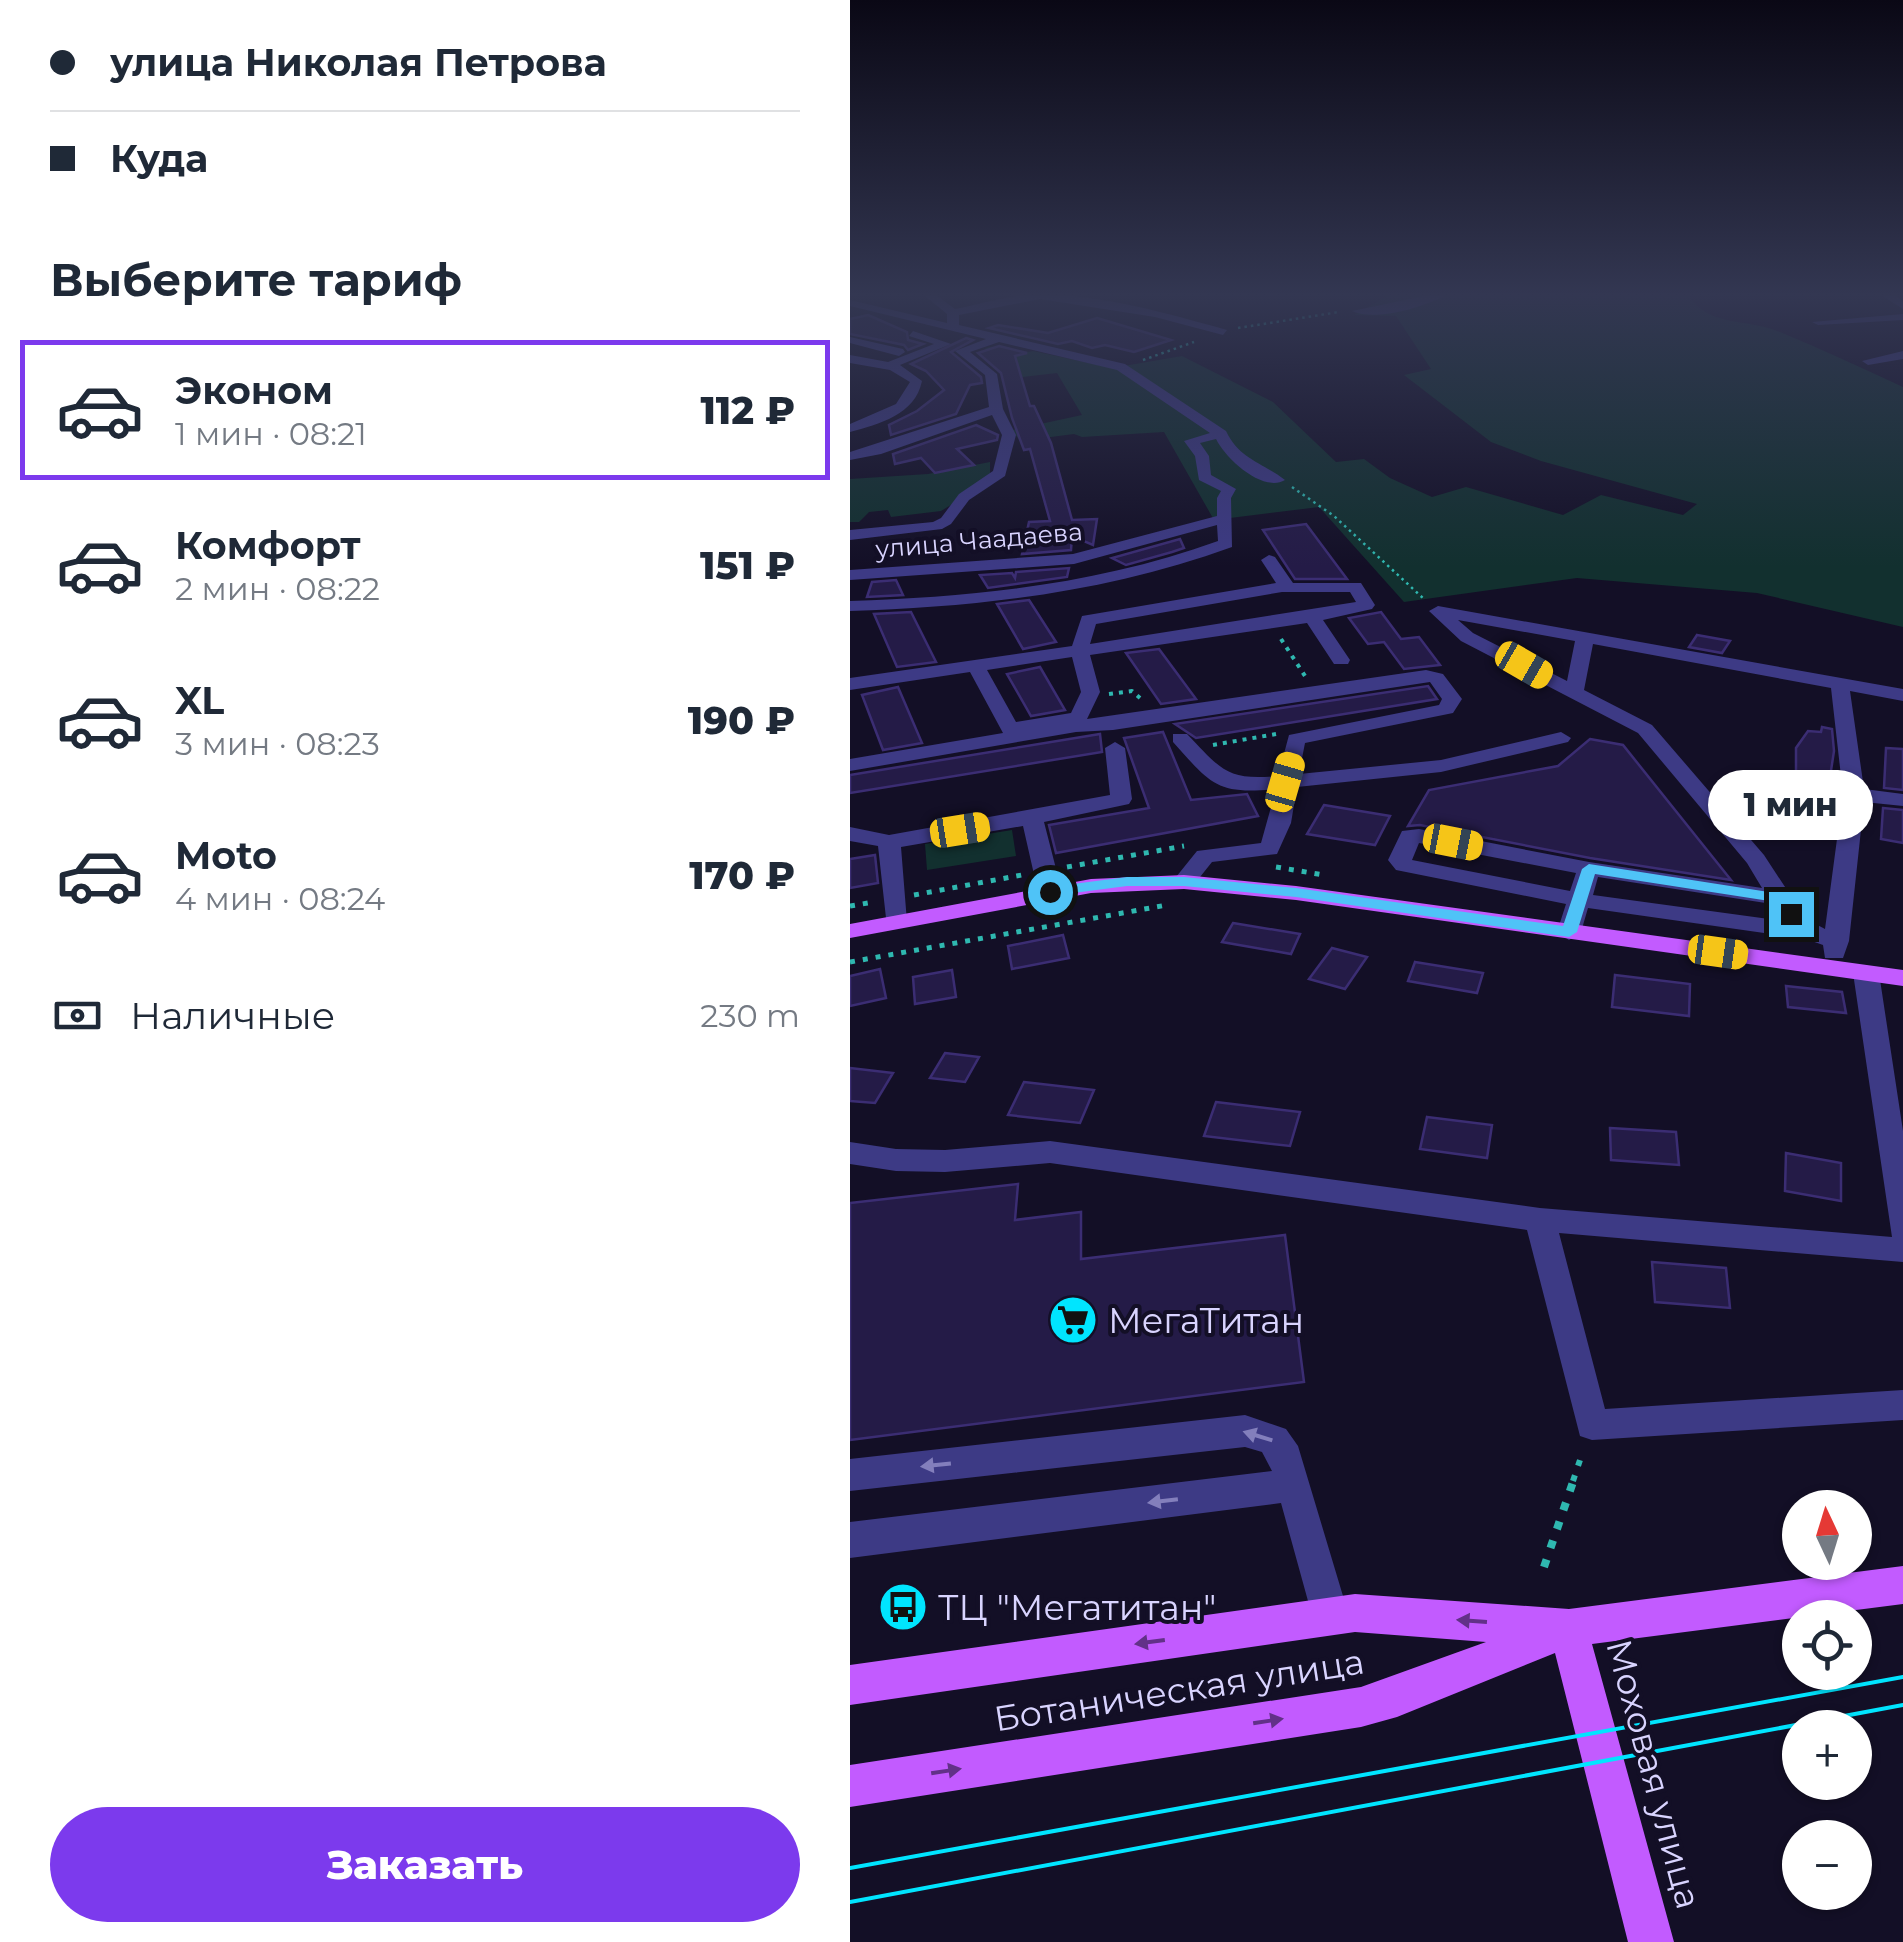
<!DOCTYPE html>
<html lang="ru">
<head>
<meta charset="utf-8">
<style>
	body { margin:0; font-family:Montserrat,sans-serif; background:#f2f2f3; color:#1f2937; height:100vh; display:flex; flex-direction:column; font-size:38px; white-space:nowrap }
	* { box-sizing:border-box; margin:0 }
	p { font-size:32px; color:#747a83 }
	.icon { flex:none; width:55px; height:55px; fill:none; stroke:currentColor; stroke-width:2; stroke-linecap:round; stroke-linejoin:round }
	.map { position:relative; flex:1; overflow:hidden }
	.panel { display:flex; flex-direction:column; background:#fff; width:850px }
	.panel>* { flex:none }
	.guide { display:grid; align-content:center; height:220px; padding:0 50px; background:#fff }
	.needle { width:65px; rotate:356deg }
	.controls { position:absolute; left:932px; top:1490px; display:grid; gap:20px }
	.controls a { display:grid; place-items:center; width:90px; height:90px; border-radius:50%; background:#fff; box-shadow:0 2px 8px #0004; font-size:50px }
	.end { position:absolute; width:45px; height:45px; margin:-22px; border:12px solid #4fc3f7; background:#111; box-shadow:0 0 0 5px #111 }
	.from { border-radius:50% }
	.bubble { position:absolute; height:70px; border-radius:35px; background:#fff; box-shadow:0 2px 8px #0004; font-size:32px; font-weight:800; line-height:70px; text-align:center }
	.car { position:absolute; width:30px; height:60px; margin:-30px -15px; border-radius:12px; box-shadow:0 0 8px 2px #0007; background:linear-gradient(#f5c518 24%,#345 0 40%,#f5c518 0 76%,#345 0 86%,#f5c518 0) }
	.guide b { display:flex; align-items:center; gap:35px; height:95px; font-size:38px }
	.guide b+b { border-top:2px solid #e0e1e3 }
	.guide i { width:25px; height:25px; background:#1f2937 }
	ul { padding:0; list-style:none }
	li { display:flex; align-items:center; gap:30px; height:140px; margin:0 20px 15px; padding:0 30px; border:5px solid transparent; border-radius:0px }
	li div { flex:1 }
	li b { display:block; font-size:38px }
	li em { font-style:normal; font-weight:800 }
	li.selected { border-color:#7c3aed }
	li>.icon { width:90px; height:90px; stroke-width:1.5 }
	h2 { padding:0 50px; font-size:45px; line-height:120px }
	.pay { display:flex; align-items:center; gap:25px; height:110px; padding:0 50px; font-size:38px }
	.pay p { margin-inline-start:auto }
	.cta { display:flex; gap:20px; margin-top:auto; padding:20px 50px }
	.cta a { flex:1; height:115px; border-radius:60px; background:#7c3aed; color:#fff; font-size:40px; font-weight:800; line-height:115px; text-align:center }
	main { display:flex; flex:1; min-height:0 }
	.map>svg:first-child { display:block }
</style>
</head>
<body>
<main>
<section class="panel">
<div class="guide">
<b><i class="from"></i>улица Николая Петрова</b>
<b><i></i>Куда</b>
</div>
<h2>Выберите тариф</h2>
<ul>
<li class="selected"><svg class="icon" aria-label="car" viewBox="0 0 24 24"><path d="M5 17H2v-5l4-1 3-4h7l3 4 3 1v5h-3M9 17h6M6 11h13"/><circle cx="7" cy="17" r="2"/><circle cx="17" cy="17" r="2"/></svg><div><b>Эконом</b><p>1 мин · 08:21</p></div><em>112 ₽</em></li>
<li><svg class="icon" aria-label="car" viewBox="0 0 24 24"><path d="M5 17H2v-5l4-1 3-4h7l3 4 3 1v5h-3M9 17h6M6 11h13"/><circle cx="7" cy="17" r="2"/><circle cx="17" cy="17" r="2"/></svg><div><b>Комфорт</b><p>2 мин · 08:22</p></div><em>151 ₽</em></li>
<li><svg class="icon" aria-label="car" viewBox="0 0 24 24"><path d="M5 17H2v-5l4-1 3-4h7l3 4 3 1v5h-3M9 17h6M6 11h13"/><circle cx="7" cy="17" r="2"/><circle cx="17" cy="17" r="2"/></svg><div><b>XL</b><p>3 мин · 08:23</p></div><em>190 ₽</em></li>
<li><svg class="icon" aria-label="car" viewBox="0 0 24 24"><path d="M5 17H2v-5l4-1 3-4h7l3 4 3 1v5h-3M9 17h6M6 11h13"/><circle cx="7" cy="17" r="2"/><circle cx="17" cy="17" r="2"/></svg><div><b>Moto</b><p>4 мин · 08:24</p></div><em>170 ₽</em></li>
</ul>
<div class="pay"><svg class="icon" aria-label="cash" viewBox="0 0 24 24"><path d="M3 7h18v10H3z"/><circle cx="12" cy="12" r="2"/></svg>Наличные<p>230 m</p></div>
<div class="cta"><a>Заказать</a></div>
</section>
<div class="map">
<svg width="1053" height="1942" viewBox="0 0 1053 1942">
	<rect width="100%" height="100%" fill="#130f26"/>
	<g fill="#12302f">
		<path d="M539,295H838C859,328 898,318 930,332C971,349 1012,368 1053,387V627L907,593L727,578L554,602L469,507L364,520L314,432L232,437L224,434L170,441L162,430L232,415L207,373L164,378L135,348C153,343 166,355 183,351L262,368L332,356L423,402L486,462L514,459L540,478L582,497L616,487L713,515L751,495L833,515L847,504L691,461L641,442L554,375L581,369L546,316L504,315Z"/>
		<polygon points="140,462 140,481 91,511 41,517 38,510 19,512 9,522 0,522 0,479 78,474"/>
		<polygon points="162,830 166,856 77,870 75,844"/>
	</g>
	<g fill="#241b47" stroke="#3b2d73" stroke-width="2.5">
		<polygon points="18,315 57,332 58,340 73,344 58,350 54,345 0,334 0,319"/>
		<polygon points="247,318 321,340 284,352 255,345 242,348 222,341 208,344 139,328 148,325 198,333"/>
		<polygon points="116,338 123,340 101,352 131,377 132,383 120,385 106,414 41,435 39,425 67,411 94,390 76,371 61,364"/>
		<polygon points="149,346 177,353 165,356 180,406 184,406 201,443 222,520 247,519 243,545 222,536 221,550 172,554 179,522 200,521 180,449 174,450 162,418 151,373 128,353"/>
		<polygon points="126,425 148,435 147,440 107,449 124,465 85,473 71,458 45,464 43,454"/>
		<polygon points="456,524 497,579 445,579 413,530"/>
		<polygon points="330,539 334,548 322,552 276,565 262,558"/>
		<polygon points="219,568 217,577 138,588 130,575 162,573 165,578 166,572"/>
		<polygon points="46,580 53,595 17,597 22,582"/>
		<polygon points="179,600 206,642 173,649 147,604"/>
		<polygon points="61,612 86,662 47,667 24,614"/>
		<polygon points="531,612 551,639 569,637 590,665 554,669 534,642 518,644 499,618"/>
		<polygon points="847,635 880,641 872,653 839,647"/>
		<polygon points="309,649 346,699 311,704 276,653"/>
		<polygon points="190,667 215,710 181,716 157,674"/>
		<polygon points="578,686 587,699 346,738 325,724"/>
		<polygon points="48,687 72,743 33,750 12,695"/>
		<polygon points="972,727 982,729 984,751 973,823 951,818 959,783 946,781 946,748 958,731 971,732"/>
		<polygon points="313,732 341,800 397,794 408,816 206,853 199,825 299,808 274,738"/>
		<polygon points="250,734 252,752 0,793 0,775"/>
		<polygon points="740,739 773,745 881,880 740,858 570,825 558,826 579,790 708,766"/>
		<polygon points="1036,748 1053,749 1053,790 1034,788"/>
		<polygon points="474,805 540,816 525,845 457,834"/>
		<polygon points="1033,808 1053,810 1053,843 1031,839"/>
		<polygon points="25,855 28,883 0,888 0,859"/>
		<polygon points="383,923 450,934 441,954 372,942"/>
		<polygon points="213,935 219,958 162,969 158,946"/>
		<polygon points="482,948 517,957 495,989 459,979"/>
		<polygon points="565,962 633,973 627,993 558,981"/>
		<polygon points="30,969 36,998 0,1006 0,976"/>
		<polygon points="102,970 106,997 65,1004 63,977"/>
		<polygon points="765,975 840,984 839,1016 762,1007"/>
		<polygon points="936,986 992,992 996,1013 938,1007"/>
		<polygon points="95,1053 129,1057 115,1082 80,1078"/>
		<polygon points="0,1068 43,1073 25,1103 0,1101"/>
		<polygon points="174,1082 244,1090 230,1123 158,1115"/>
		<polygon points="366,1102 450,1112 440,1146 354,1136"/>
		<polygon points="577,1117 642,1125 637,1158 570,1149"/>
		<polygon points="760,1128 826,1132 829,1165 761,1160"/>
		<polygon points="936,1153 991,1163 991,1201 935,1191"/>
		<polygon points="168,1184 165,1220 231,1212 231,1259 435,1235 454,1382 0,1440 0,1203"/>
		<polygon points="802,1262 876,1268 880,1308 805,1302"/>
	</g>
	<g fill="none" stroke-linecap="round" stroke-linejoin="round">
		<g stroke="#2fb8b0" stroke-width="2.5" stroke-dasharray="2.5 4" stroke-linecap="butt">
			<polyline points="388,328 489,312"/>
			<polyline points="293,360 344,342"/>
			<polyline points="442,487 484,516 574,599"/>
		</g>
		<g stroke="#2fb8b0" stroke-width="4" stroke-dasharray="4 6" stroke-linecap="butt">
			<polyline points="431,639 455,676"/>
			<polyline points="259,694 282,691 290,698"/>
			<polyline points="363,745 426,734"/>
		</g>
		<g stroke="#2fb8b0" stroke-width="5" stroke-dasharray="5 8" stroke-linecap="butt">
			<polyline points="217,867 334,846"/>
			<polyline points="426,867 474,875"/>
			<polyline points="64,895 172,875"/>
			<polyline points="0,906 24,902"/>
			<polyline points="0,962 317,905"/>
		</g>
		<polyline stroke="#2fb8b0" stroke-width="6" stroke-dasharray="6 10" stroke-linecap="butt" points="723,1481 733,1451"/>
		<polyline stroke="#2fb8b0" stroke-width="8" stroke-dasharray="8 12" stroke-linecap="butt" points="694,1567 724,1479"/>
		<g fill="#3d3a85" fill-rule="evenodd">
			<path d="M74,295H86L105,309C130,304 157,296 183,295C247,293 315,313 377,330L373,335L305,317L190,299L109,315V325L275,364L376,431C390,460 412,462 435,480C413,493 376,459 366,439L350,443L359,456L361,475L386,489L381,498L382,547C258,592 131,607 0,611V601C126,597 249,584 368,541L367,525L224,564L0,580V570L223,554L367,516V498L371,491L349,480L345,456L334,441L360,433L267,370L149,342L120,352L147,374L153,409L166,435L155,476L119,500L101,524L92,529L0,540V530L83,522L91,518L109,494L143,471L152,435L142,415L31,454L0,460V452L139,407L135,375L105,351L136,339L0,306V300L97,323V314Z"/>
			<path d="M579,295H596C574,307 526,322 502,311Z"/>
			<polygon points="1031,295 1044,295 1053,301 1053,309"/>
			<polygon points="1053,314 1053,320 968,325 962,322"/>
			<path d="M63,331L101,344L50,365L72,381C65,415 29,424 0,432V424L46,404L60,382L40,370L0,363V355L38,362L84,344L59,336Z"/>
			<polygon points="0,337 53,349 55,352 49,356 0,343"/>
			<polygon points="1053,351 1053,359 1018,365 1012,361"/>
			<path d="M419,555L425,557L443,583H511L525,605L522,609L473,620L500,660L498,664H484L457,623L240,655L250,692L237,719L576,670L593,674L612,699L603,713L455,743L449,774L591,760L711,732L721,738L718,742L591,772L447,787L441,823L427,854L362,862L342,887L334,889L322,882L347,851L411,843L426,789C366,795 361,784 323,742V734H337C371,769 376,781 428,776L439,735L589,705L592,699L580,682L263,730L226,732L0,771V759L153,733L120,672L0,690V678L222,646L232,616L426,583L411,560ZM432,592H500L506,602L240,644L246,624ZM222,657L231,692L221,713L166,722L137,670Z"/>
			<path d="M588,606L1053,689V701L1000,691L1014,789L1053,794V806L1014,802L999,941L993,958H975L973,945L956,939L738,908L731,932L719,940L707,932L716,904L546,870L538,860L552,831L569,829L739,862L912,888L897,863L788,733L611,641L579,611ZM608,620L725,641L717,681L623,633ZM743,644L981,688L993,794L975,929L956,919L914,855L802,725L734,690ZM569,843L726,873L720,891L562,860ZM748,877L922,904L933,921L743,895Z"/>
			<polygon points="265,742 275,748 282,799 279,804 194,822 212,892 208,897 192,897 188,892 173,826 51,847 57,922 53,927 37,927 28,846 0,841 0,827 39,835 260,795 255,748"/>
			<polygon points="1016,965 1029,973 1053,1131 1053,1262 709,1233 755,1409 1053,1390 1053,1420 742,1440 730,1436 677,1230 200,1163 95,1172 46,1171 0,1164 0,1142 46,1149 95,1150 200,1141 690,1208 1042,1237 1003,973"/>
			<polygon points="395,1415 436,1429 448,1446 499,1616 494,1630 480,1635 466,1630 431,1503 0,1558 0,1522 422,1471 412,1452 395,1447 0,1491 0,1459"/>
		</g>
		<g fill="#c25bff" fill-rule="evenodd">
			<polygon points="334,875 446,886 1053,970 1053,986 446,900 334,889 241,893 0,938 0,924 241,879"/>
			<polygon points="1053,1566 1053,1604 742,1644 824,1942 778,1942 705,1653 547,1717 511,1727 0,1807 0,1765 511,1687 636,1642 505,1632 0,1705 0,1665 505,1594 719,1609"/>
		</g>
		<g stroke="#00e5ff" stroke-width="4">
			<polyline points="0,1868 1053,1677"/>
			<polyline points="0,1902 1053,1705"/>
		</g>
	</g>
	<defs><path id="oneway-solid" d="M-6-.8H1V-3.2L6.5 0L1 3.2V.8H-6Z" transform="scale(2.5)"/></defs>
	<g fill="#837fbc">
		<use href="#oneway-solid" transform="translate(408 1436) rotate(-163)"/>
		<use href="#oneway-solid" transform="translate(86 1465) rotate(174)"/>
		<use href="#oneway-solid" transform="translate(313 1501) rotate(173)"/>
	</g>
	<g fill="#623188">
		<use href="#oneway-solid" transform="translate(622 1621) rotate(-176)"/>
		<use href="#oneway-solid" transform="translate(300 1642) rotate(172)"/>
		<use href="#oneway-solid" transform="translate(418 1721) rotate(-9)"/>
		<use href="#oneway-solid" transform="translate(96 1771) rotate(-9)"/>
	</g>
	<linearGradient id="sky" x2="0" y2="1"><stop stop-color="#0a0815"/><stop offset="0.52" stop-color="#333752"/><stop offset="1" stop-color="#333752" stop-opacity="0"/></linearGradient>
	<rect width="1053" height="567" fill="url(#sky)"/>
	<polygon fill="#4fc3f7" points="739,864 931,894 936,895 948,914 935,917 926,902 745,874 727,932 719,937 446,897 334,886 277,886 200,896 192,892 200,887 277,877 334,877 446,888 713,926 732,869"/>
	<defs>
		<g id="supermarket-disc" transform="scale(2.5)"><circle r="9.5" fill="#00e5ff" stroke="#130f26"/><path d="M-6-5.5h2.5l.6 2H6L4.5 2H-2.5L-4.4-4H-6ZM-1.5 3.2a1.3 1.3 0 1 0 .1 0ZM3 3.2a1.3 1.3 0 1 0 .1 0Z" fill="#111"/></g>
		<g id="bus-disc" transform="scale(2.5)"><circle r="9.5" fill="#00e5ff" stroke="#130f26"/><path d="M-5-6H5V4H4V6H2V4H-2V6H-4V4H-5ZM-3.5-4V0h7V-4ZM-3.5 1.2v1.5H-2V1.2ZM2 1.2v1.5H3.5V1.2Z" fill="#111"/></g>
	</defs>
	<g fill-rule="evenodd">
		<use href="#supermarket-disc" x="223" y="1320"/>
		<use href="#bus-disc" x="53" y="1607"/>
	</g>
	<g text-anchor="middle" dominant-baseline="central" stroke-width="8" stroke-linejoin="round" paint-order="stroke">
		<g font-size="25" fill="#d9d4ff" stroke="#130f26">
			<text transform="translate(129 540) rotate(-5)">улица Чаадаева</text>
		</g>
		<g font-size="35" fill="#d9d4ff" stroke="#130f26" text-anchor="start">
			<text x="258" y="1320">МегаТитан</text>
			<text x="88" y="1607">ТЦ "Мегатитан"</text>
		</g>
		<g font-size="35" fill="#d9d4ff" stroke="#130f26">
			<text transform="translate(329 1690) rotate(-9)">Ботаническая улица</text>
			<text transform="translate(804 1774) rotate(75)">Моховая улица</text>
		</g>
	</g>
</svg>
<div class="controls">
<a><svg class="needle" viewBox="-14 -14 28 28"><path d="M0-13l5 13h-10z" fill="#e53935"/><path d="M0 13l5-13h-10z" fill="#747a83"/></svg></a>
<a><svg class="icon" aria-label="locate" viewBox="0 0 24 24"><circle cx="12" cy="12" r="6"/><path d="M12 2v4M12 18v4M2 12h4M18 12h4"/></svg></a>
<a>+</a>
<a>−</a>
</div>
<i class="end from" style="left:200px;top:892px"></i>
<i class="end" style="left:941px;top:914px"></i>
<div class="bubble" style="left:858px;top:770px;width:165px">1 мин</div>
<i class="car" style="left:674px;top:665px;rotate:120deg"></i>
<i class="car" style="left:435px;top:782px;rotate:16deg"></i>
<i class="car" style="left:110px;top:830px;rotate:81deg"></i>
<i class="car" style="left:603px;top:842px;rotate:101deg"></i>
<i class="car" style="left:868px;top:952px;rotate:98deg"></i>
</div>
</main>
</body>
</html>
